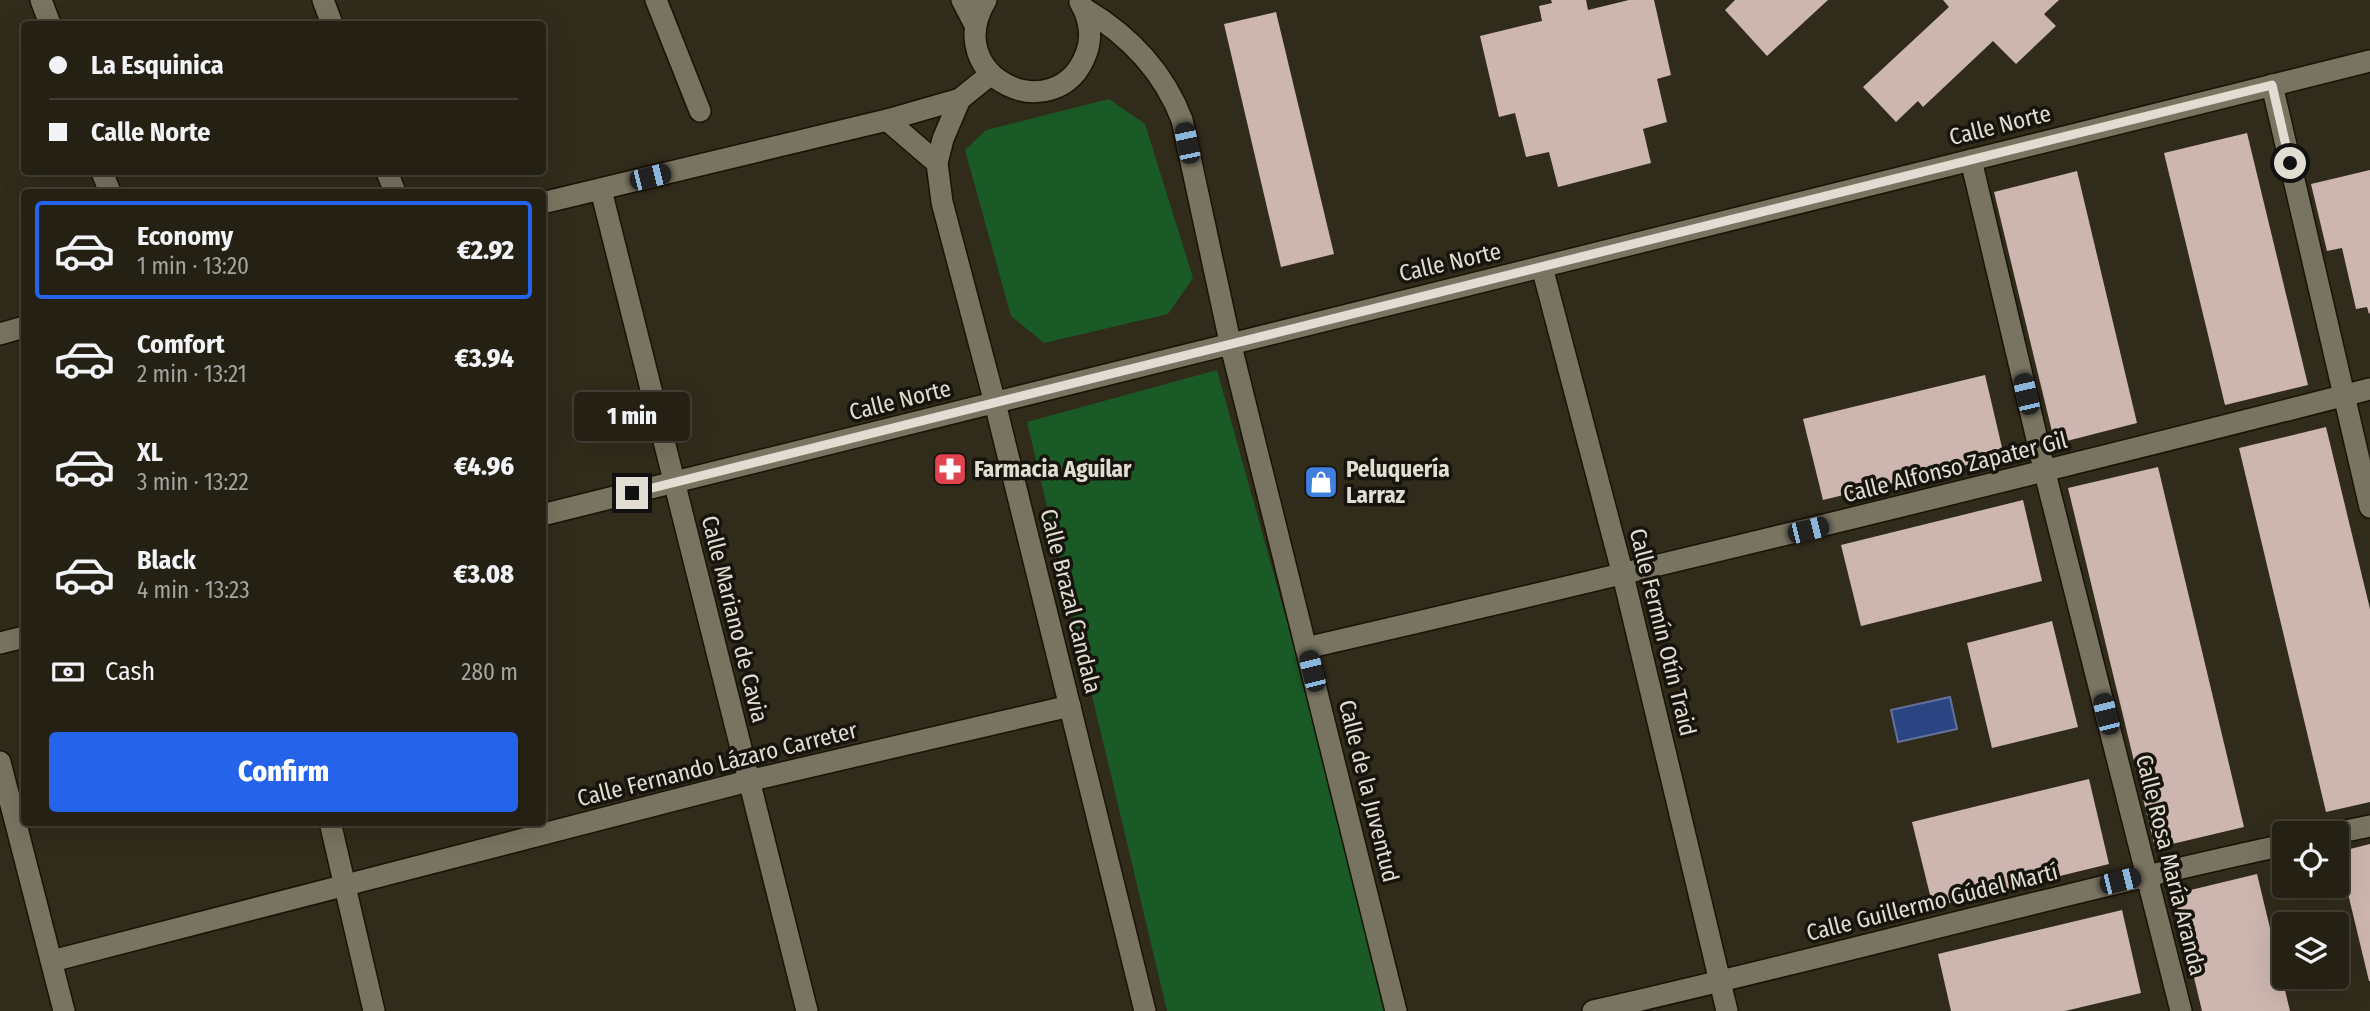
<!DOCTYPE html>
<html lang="en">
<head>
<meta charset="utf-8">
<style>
	body { margin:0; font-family:"Fira Sans Condensed",sans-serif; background:#2d281d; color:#f1f3f6; height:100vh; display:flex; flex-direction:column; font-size:26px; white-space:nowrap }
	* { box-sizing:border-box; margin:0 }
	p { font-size:23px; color:#a3a3a0 }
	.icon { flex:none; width:38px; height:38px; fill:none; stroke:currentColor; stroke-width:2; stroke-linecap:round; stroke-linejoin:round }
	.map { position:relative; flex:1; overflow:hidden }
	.drawer { position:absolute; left:21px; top:189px; width:525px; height:637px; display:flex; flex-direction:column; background:#252014; border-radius:7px; box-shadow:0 7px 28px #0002,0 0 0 2px #423e34 }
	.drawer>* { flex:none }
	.hud { position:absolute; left:21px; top:21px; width:525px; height:154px; border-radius:7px; box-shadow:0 7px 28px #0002,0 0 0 2px #423e34; display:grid; align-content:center; height:154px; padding:0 28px; background:#252014 }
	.fabs { position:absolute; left:2272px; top:821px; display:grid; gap:14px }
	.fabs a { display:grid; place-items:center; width:77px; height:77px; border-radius:7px; background:#252014; box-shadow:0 7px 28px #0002,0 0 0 2px #423e34; font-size:35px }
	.end { position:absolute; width:32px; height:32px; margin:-16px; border:9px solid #e1ddd3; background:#111; box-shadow:0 0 0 4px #111 }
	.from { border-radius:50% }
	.bubble { position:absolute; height:49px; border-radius:7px; background:#252014; box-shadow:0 7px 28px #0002,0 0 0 2px #423e34; font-size:23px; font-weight:800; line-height:49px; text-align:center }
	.car { position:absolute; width:21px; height:42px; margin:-21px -10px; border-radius:9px; box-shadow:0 0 5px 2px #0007; background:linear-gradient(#222 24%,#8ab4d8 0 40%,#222 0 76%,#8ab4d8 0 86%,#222 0) }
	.hud b { display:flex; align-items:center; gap:24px; height:66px; font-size:26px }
	.hud b+b { border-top:2px solid #423e34 }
	.hud i { width:18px; height:18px; background:#f1f3f6 }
	ul { padding:12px 0 0; list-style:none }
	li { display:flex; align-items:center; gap:21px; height:98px; margin:0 14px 10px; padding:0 14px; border:4px solid transparent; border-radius:7px }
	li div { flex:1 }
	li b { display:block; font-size:26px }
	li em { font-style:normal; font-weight:800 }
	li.selected { border-color:#2563eb }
	li>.icon { width:63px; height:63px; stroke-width:1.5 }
	.pay { display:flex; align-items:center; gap:18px; height:77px; padding:0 28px; font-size:26px }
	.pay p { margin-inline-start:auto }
	.cta { display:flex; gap:14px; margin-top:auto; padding:14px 28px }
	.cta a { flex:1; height:80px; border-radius:7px; background:#2563eb; color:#fff; font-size:28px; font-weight:800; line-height:80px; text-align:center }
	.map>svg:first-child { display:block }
</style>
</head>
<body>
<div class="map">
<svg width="2370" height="1011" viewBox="0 0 2370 1011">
	<rect width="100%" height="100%" fill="#312b1b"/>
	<g fill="#1a5a27">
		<polygon points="1109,99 1145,124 1193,278 1168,314 1044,343 1011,316 965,150 986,130"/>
		<polygon points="1217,370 1395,1011 1167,1011 1027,422"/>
	</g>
	<polygon fill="#2b4482" stroke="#62729a" stroke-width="2" points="1950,697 1957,729 1898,742 1891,710"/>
	<g fill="#cdb6af">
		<polygon points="1551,0 1586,0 1588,10 1629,0 1654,0 1671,75 1657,79 1667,122 1643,129 1651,163 1558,187 1549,152 1526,157 1515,113 1499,117 1480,36 1542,21 1539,6 1552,3"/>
		<polygon points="1735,0 1828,0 1767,56 1725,10"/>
		<polygon points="1943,0 2059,0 2044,14 2056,26 2016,64 1993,41 1923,107 1918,101 1896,122 1863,87 1949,7"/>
		<polygon points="1276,12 1334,254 1281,267 1224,24"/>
		<polygon points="2247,133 2308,385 2225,405 2164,153"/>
		<polygon points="2370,170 2370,313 2369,314 2367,307 2356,309 2342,248 2327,251 2311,184"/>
		<polygon points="2077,171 2137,423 2055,444 1994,192"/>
		<polygon points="1985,375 2004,456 1823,500 1803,419"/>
		<polygon points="2326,427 2370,609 2370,802 2326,812 2239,448"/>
		<polygon points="2158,467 2244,827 2155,848 2068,488"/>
		<polygon points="2023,500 2042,581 1861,626 1841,545"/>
		<polygon points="2052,621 2078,727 1992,748 1967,643"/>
		<polygon points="2089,779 2109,864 1933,907 1912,822"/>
		<polygon points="2370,844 2370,981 2369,981 2338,852"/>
		<polygon points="2257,874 2290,1011 2202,1011 2174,894"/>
		<polygon points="2122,910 2141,993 2065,1011 1951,1011 1938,954"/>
	</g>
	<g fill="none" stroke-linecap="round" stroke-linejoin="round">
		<g stroke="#191305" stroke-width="24">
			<g id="minor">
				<polyline points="41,0 50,24"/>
				<polyline points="323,0 332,24"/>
				<polyline points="656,0 700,111"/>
				<polyline points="962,0 975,25"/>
				<path d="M986,0C939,78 1057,131 1086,54C1093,37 1089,17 1080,2"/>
				<path d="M1083,8C1129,35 1163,70 1182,120L1230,342L1396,1011"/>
				<polyline points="2272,85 2370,507"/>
				<polyline points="960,99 943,139 937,163 942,202 995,403 1145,1011"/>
				<polyline points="887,120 937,163"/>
				<polyline points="1971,160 2045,473 2181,1011"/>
				<polyline points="102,172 110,192"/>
				<polyline points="387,172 395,192"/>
				<polyline points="601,190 807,1011"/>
				<polyline points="542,203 887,120 960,99 991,74"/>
				<polyline points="1542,267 1623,575 1727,1011"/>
				<polyline points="0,334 24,327"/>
				<polyline points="542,515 2370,61"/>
				<polyline points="0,643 24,637"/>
				<path d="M1306,648C1662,566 2016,479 2370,389"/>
				<polyline points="0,762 64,1011"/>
				<polyline points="330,822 374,1011"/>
				<polyline points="2336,833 2370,826"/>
				<polyline points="52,961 748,781 1070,706"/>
				<path d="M1593,1011C1824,959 2052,895 2284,845"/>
			</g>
		</g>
		<use href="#minor" stroke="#797361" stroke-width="21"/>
	</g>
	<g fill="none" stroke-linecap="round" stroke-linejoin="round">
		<polyline stroke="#e1ddd3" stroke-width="9" points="632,493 2272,85 2290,163"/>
	</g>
	<defs>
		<g id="pharmacy-square" transform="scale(1.75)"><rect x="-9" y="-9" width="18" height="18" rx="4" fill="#e0444e" stroke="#16140d"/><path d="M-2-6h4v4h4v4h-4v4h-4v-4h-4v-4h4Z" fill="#fff"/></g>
		<g id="shop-square" transform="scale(1.75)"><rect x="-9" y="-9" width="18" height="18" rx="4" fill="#3f7fe0" stroke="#16140d"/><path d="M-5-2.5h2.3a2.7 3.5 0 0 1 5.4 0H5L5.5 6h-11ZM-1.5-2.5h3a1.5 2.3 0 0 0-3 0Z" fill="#fff"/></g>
	</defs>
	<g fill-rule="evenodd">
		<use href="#pharmacy-square" x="950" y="469"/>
		<use href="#shop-square" x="1321" y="482"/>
	</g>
	<g text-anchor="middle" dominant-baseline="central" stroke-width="7" stroke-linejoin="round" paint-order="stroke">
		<g font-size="23" fill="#e1ddd3" stroke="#16140d">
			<text transform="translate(2000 125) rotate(-14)">Calle Norte</text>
			<text transform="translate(1450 262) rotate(-13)">Calle Norte</text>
			<text transform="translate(900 400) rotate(-14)">Calle Norte</text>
			<text transform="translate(1955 467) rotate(-14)">Calle Alfonso Zapater Gil</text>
			<text transform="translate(1071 601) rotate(76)">Calle Brazal Candala</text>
			<text transform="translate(735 619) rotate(76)">Calle Mariano de Cavia</text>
			<text transform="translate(1663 632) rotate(76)">Calle Fermín Otín Traid</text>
			<text transform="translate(717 764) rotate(-14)">Calle Fernando Lázaro Carreter</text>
			<text transform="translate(1369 791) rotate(76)">Calle de la Juventud</text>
			<text transform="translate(2171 865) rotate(76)">Calle Rosa María Aranda</text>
			<text transform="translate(1932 902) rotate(-14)">Calle Guillermo Gúdel Martí</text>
		</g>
		<g font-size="23" font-weight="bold" fill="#e1ddd3" stroke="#16140d" text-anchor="start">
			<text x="974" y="469">Farmacia Aguilar</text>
			<text x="1346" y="469">Peluquería<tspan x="1346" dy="26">Larraz</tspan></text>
		</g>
	</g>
</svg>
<div class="fabs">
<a><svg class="icon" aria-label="locate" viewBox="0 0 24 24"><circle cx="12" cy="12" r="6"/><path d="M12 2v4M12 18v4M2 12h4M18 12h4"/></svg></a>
<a><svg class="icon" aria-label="layers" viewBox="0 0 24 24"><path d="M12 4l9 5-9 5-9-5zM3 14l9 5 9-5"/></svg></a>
</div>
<i class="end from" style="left:2290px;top:163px"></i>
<i class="end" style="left:632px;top:493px"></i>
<div class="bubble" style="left:574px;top:392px;width:116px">1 min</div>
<i class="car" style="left:1187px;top:143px;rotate:348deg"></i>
<i class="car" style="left:650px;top:177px;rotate:76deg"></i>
<i class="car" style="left:2026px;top:394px;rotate:347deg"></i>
<i class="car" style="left:1808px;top:530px;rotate:76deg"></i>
<i class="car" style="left:1312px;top:671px;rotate:346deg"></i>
<i class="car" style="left:2106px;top:714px;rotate:346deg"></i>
<i class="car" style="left:2120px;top:881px;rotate:76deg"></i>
<div class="hud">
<b><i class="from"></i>La Esquinica</b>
<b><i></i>Calle Norte</b>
</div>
<section class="drawer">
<ul>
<li class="selected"><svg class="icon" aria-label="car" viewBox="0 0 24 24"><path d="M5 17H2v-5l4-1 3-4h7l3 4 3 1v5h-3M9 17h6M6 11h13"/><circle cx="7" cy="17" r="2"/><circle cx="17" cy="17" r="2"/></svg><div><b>Economy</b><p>1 min · 13:20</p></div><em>€2.92</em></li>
<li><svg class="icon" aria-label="car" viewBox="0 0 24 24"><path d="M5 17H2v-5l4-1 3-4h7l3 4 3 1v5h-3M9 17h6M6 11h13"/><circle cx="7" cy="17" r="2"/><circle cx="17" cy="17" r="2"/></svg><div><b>Comfort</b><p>2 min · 13:21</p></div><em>€3.94</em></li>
<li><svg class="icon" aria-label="car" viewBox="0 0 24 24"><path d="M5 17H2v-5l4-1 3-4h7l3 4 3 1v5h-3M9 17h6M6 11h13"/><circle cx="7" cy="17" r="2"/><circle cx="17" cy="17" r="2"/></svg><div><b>XL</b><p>3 min · 13:22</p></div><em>€4.96</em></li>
<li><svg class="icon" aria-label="car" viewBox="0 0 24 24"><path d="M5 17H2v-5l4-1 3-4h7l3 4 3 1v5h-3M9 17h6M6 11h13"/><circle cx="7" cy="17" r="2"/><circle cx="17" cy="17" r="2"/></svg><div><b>Black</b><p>4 min · 13:23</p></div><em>€3.08</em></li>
</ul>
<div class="pay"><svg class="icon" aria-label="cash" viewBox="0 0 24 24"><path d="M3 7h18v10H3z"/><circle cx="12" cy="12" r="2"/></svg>Cash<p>280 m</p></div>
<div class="cta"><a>Confirm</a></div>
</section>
</div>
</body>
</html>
